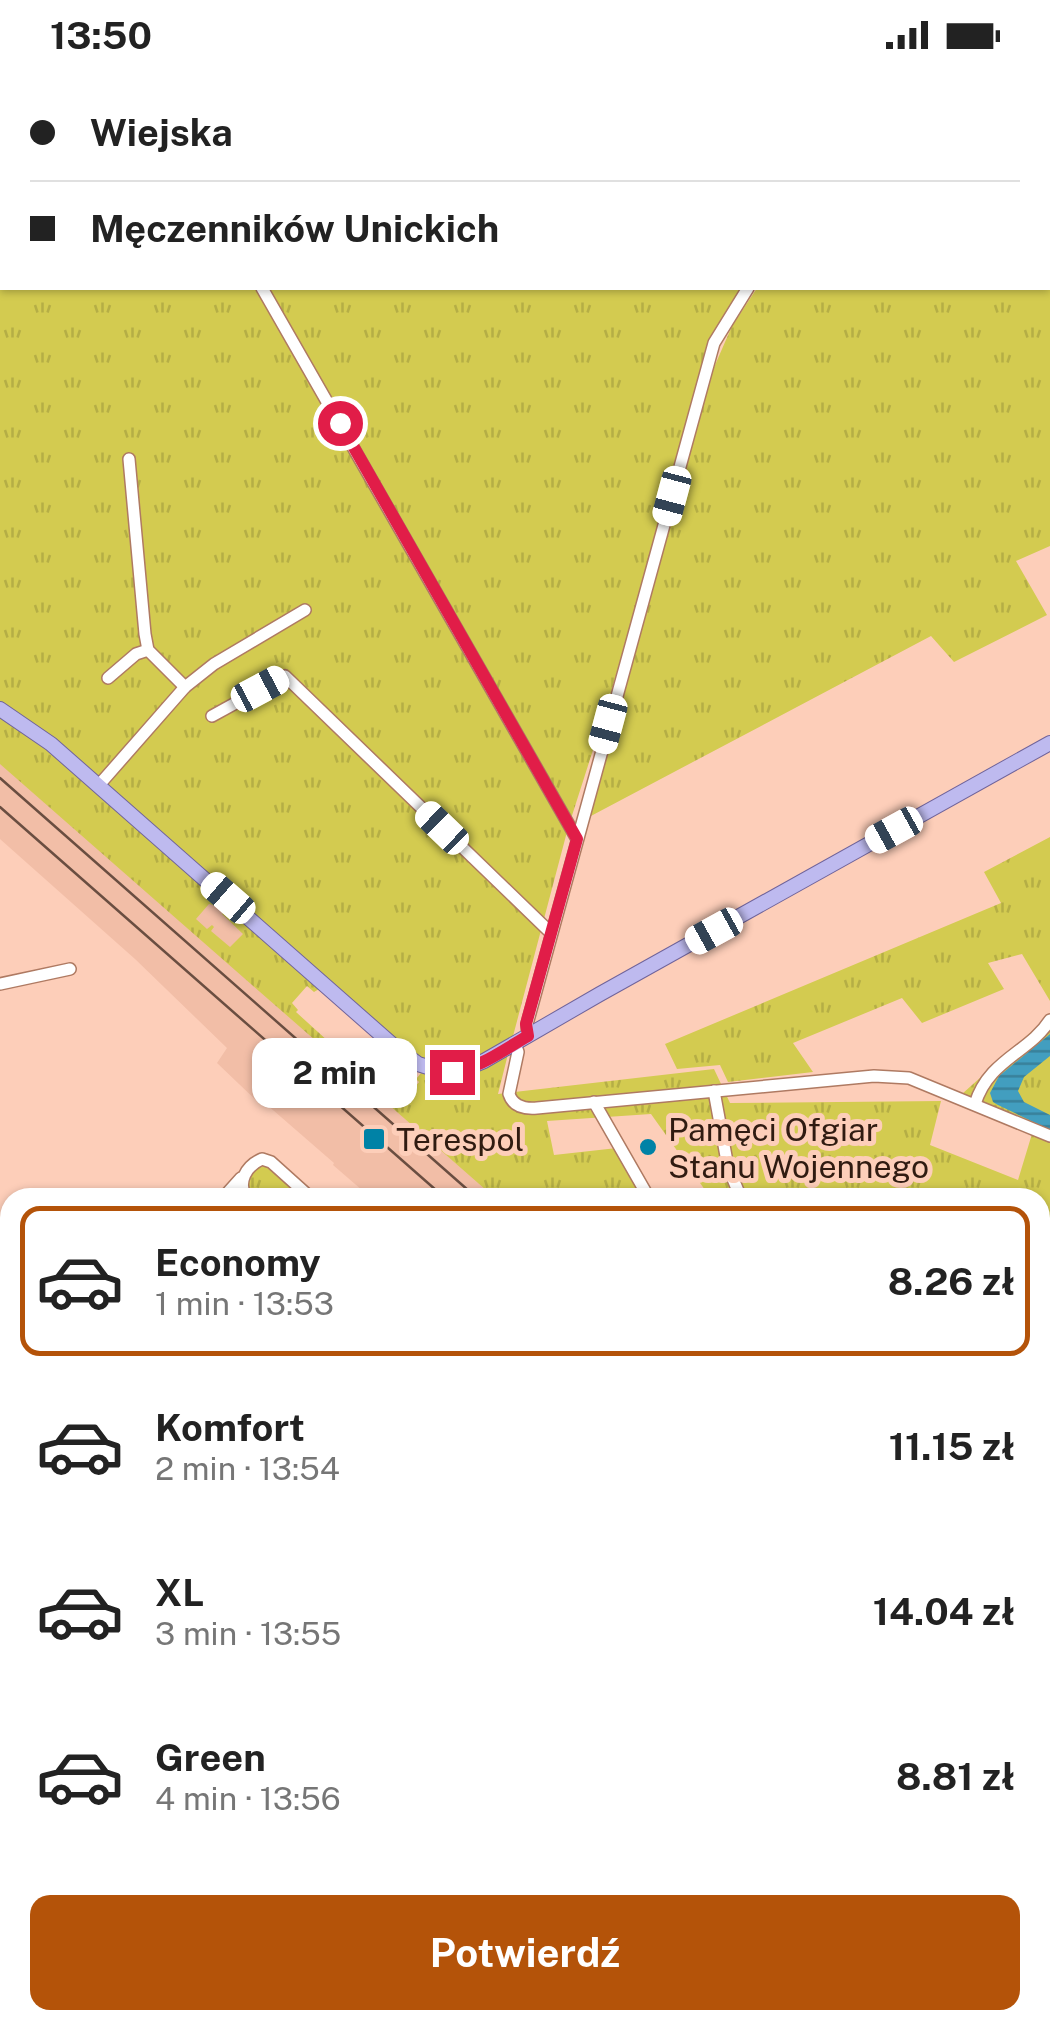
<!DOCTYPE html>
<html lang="pl">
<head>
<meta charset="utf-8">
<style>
	body { margin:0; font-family:"Public Sans",sans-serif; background:#f2f2f2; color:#222; height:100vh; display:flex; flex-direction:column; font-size:38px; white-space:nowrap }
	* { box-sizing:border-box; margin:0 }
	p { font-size:32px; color:#767676 }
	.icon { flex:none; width:55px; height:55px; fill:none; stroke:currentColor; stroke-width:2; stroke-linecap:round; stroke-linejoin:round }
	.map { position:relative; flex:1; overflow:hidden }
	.side { position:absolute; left:0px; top:1118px; width:1050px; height:842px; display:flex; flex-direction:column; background:#fff; border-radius:30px 30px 0 0; box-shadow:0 2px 8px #0004 }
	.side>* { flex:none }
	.hud { position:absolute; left:0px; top:0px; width:1050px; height:220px; box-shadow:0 2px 8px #0004; display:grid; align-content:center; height:220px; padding:0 30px; background:#fff }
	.end { position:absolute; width:45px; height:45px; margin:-22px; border:12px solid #e11d48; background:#fff; box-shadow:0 0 0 5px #fff }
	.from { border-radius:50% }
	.bubble { position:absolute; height:70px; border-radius:20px; background:#fff; box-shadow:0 2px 8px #0004; font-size:32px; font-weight:700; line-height:70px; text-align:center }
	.car { position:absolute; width:30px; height:60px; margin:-30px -15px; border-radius:12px; box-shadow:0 0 8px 2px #0007; background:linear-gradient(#fff 24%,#345 0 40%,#fff 0 76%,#345 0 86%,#fff 0) }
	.hud b { display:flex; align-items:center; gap:35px; height:95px; font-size:38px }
	.hud b+b { border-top:2px solid #e0e0e0 }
	.hud i { width:25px; height:25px; background:#222 }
	ul { padding:18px 0 0; list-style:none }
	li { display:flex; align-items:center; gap:30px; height:150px; margin:0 20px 15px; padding:0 10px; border:5px solid transparent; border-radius:20px }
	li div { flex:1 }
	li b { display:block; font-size:38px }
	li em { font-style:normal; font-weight:700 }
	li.on { border-color:#b45309 }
	li>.icon { width:90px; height:90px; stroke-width:1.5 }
	.primary-button { display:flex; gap:20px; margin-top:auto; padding:20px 30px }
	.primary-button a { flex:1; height:115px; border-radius:20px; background:#b45309; color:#fff; font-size:40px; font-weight:700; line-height:115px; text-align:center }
	.status { display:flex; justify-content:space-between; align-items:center; height:70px; padding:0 50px; background:#fff; direction:ltr }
	.status svg { height:28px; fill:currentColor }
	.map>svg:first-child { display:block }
</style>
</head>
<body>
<div class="status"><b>13:50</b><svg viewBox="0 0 49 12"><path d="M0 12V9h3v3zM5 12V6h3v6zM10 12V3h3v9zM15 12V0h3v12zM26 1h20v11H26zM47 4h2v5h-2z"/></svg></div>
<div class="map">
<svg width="1050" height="1958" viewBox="0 0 1050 1958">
	<defs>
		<pattern id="grass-tufts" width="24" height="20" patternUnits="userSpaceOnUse" patternTransform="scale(2.5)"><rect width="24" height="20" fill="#d3cb50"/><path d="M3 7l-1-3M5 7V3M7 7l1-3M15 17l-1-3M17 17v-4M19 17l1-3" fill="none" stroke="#b5ae45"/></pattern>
		<pattern id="water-rules" width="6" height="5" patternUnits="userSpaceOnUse" patternTransform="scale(2.5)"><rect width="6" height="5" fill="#429ebf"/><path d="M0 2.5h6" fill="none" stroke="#38809a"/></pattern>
	</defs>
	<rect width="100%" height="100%" fill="#fdceb9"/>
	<polygon fill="#f2bea7" points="0,682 209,825 252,864 233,887 375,1013 379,1009 399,1027 408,1028 513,1127 380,1128 378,1126 370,1127 333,1095 334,1093 266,1034 259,1033 217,993 227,978 135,889 0,769"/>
	<g fill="url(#grass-tufts)">
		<polygon points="0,0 881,0 879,2 2,2 2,218 742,218 719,256 702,299 609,630 568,758 512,970 482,987 450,997 420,990 0,634"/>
		<polygon points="897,0 1050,0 1050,476 1016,491 1047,545 954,592 931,566 589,747 712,302 732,256 757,218 1048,218 1048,2 896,2"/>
		<path d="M0,647L48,680L220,831L216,836L209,834L196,849L207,859L212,855L214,857L211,861L230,877L243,864L222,844L225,841L222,837L224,835L319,919L314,922L307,916L292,933L298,940L296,942L374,1013L379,1009L399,1027L406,1028L419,1012L416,1009L421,1003C455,1017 478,1001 508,984L498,1024L714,999L730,1033L941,1031L930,1075L1018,1110L1035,1054L962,1024L1050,945V1279L1040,1270V1128L710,1127L651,1044L547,1051L554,1085L617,1078L645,1127H494L0,694Z"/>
		<polygon points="1050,767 1050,931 1022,884 988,893 1004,919 922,953 902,928 793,973 813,1002 728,1012 720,995 677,999 665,974 1001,833 984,802"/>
		<polygon points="257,1096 268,1097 302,1127 256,1127 248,1120 247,1107"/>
		<polygon points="1040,1362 1050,1370 1050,1534 1040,1520"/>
	</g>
	<polygon fill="url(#water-rules)" points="1050,964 1050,986 1024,1007 1018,1021 1024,1032 1050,1045 1050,1060 998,1035 993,1032 990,1023 999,1006"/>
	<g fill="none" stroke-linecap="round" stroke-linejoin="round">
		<g stroke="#af7a62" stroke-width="14">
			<g id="minor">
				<polyline points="886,2 888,0"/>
				<polyline points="0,93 2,94"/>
				<polyline points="262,218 577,769"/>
				<polyline points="129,389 145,564 148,580 185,617"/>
				<polyline points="108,608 136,584 148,580"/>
				<polyline points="212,646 285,606 551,863"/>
				<polyline points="99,715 185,617 214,594 305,540"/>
				<polyline points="0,914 70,899"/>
				<polyline points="528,966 527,954 714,273 748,218"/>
				<path d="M515,973L518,982L509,1024C513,1037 525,1039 537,1038L874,1006L909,1008L1050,1066"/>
				<polyline points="714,1021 728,1097 741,1128"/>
				<polyline points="594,1032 649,1128"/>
				<path d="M975,1034C989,989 1029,983 1050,950"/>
				<polyline points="223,1128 241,1108"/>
				<path d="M246,1128C237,1112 246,1096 262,1089L271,1092L311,1128"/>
				<polyline points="0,1263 10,1257"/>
				<polyline points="0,1407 10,1406"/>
				<polyline points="1040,1556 1050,1570"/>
				<polyline points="0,1620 10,1622"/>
				<polyline points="0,1773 10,1776"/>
				<polyline points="1040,1774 1050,1791"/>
				<polyline points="1040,1918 1050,1911"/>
				<polyline points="1002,1950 1005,1958"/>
				<polyline points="71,1958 73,1950"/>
				<polyline points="191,1958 193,1950"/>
				<polyline points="278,1958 280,1950"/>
				<polyline points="478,1958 480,1950"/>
			</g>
		</g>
		<g stroke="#70649b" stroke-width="16">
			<polyline id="major" points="0,639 51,674 395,977 418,994 444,1002 460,1001 484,991 600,924 1050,673"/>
		</g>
		<use href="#minor" stroke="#fff" stroke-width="11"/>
		<use href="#major" stroke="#bebaef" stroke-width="14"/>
		<g stroke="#6a4e41" stroke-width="2.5">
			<polyline points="0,708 477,1128"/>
			<polyline points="0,737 445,1128"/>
			<polyline points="846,1950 847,1958"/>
			<polyline points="877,1950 880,1958"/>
		</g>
	</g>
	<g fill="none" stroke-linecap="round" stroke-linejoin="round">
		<path stroke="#e11d48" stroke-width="12" d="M340,353L577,769L526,954L528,966C503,980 480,998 452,1002"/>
	</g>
	<g fill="#0082a6" stroke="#fdceb9" stroke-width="4">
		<rect x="362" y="1057" width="24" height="24" rx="5"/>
		<circle cx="648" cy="1077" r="10"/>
	</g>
	<g text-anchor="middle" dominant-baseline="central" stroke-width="10" stroke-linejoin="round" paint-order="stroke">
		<g font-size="32" fill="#301b11" stroke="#fdceb9" text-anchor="start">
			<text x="668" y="1059">Pamęci Ofgiar<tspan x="668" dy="37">Stanu Wojennego</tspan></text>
			<text x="396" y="1069">Terespol</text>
		</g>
	</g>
</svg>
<i class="end from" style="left:340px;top:353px"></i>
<i class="end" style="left:452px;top:1002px"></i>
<div class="bubble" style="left:252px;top:968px;width:165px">2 min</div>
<i class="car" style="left:672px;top:426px;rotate:195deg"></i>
<i class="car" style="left:260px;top:619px;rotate:62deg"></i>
<i class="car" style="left:608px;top:654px;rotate:195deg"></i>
<i class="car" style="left:442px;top:758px;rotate:314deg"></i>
<i class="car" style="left:894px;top:760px;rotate:241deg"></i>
<i class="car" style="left:228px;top:828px;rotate:311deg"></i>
<i class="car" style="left:714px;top:861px;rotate:241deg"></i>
<div class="hud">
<b><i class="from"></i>Wiejska</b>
<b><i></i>Męczenników Unickich</b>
</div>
<section class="side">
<ul>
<li class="on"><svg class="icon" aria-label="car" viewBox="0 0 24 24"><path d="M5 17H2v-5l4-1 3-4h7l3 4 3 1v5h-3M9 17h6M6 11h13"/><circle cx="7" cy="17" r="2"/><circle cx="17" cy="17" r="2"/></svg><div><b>Economy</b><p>1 min · 13:53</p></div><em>8.26 zł</em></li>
<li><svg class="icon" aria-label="car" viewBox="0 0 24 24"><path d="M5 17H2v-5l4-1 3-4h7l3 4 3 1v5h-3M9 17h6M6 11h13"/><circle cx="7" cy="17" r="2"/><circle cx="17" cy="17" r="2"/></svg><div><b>Komfort</b><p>2 min · 13:54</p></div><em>11.15 zł</em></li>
<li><svg class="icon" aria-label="car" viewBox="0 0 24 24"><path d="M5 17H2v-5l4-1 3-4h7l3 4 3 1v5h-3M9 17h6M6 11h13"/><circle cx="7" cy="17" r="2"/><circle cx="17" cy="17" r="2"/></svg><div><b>XL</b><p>3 min · 13:55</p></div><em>14.04 zł</em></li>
<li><svg class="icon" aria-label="car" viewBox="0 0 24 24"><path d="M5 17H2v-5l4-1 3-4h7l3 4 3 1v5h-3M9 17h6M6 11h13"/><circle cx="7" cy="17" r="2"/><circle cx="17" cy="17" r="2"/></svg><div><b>Green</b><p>4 min · 13:56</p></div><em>8.81 zł</em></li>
</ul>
<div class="primary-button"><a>Potwierdź</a></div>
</section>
</div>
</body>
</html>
